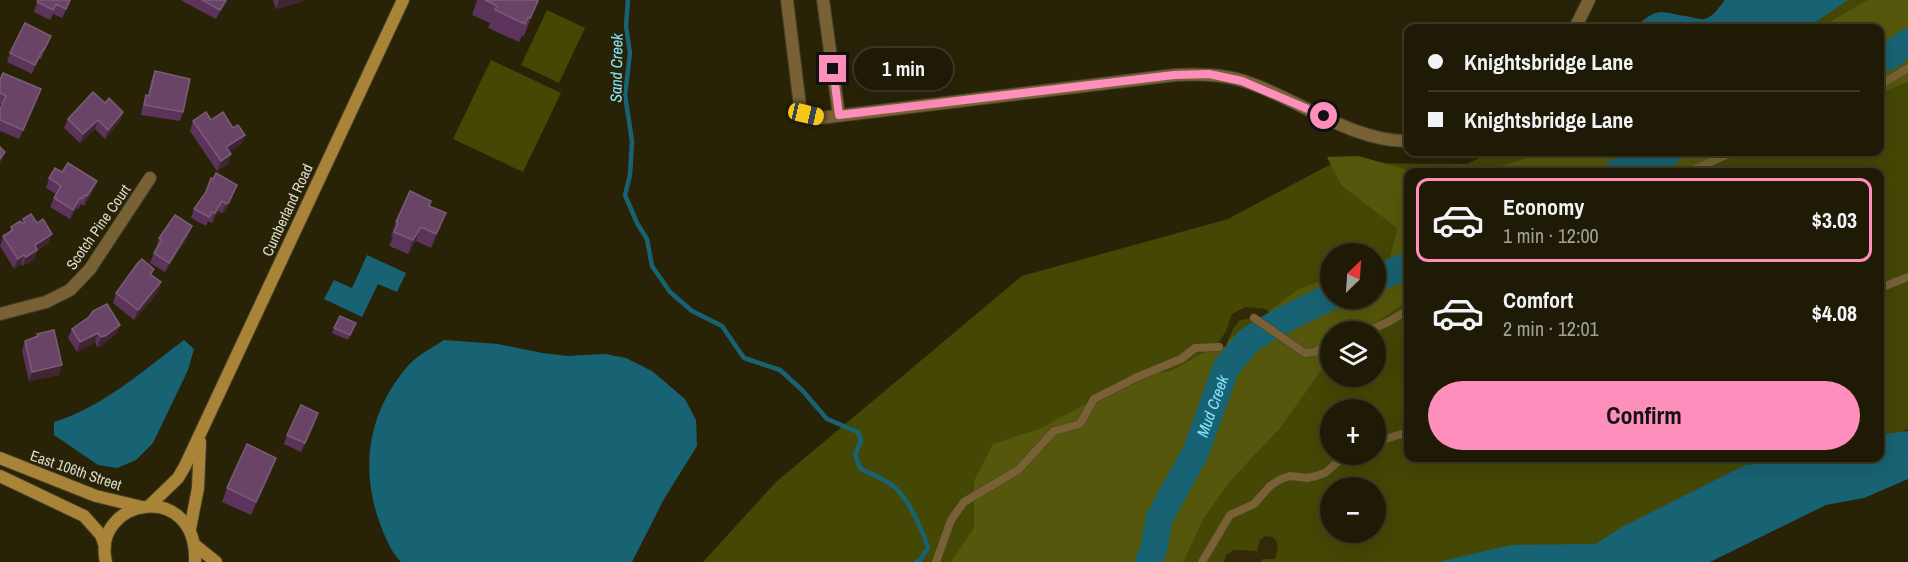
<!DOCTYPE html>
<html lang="en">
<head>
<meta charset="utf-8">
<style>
	body { margin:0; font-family:"Archivo Narrow",sans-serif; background:#26230f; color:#f1f3f6; height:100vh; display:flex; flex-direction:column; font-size:22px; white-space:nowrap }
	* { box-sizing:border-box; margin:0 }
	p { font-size:20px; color:#a1a19a }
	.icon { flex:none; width:33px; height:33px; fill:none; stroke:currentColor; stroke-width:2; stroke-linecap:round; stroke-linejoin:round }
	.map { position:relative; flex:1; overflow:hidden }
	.panel { position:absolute; left:1404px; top:168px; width:480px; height:294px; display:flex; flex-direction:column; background:#1e1a05; border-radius:12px; box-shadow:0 6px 24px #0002,0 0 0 2px #3c3827 }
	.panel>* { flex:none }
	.banner { position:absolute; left:1404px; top:24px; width:480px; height:132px; border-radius:12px; box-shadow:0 6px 24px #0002,0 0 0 2px #3c3827; display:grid; align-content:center; height:132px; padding:0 24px; background:#1e1a05 }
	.needle { width:39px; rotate:25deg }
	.tools { position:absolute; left:1320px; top:243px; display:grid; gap:12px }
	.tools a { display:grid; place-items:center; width:66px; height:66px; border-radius:50%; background:#1e1a05; box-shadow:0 6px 24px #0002,0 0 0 2px #3c3827; font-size:30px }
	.end { position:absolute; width:27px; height:27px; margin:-14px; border:8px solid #fe8ebb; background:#111; box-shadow:0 0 0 3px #111 }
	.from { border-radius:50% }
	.bubble { position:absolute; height:42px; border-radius:21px; background:#1e1a05; box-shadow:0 6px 24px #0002,0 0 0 2px #3c3827; font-size:20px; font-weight:700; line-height:42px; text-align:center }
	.car { position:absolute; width:18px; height:36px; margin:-18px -9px; border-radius:8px; box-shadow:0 0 4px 2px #0007; background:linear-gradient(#f5c518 24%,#345 0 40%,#f5c518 0 76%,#345 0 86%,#f5c518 0) }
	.banner b { display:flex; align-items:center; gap:21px; height:57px; font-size:22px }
	.banner b+b { border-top:2px solid #3c3827 }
	.banner i { width:15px; height:15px; background:#f1f3f6 }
	ul { padding:10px 0 0; list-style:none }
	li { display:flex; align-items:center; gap:18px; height:84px; margin:0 12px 9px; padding:0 12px; border:3px solid transparent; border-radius:12px }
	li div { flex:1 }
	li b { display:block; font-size:22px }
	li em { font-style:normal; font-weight:700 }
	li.on { border-color:#fe8ebb }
	li>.icon { width:54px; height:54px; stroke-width:1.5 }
	.cta { display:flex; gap:12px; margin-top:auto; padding:12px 24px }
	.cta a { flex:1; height:69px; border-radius:36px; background:#fe8ebb; color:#111; font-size:24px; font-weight:700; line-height:69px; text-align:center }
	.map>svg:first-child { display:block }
</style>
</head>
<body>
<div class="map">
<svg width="1908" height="562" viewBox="0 0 1908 562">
	<rect width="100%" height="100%" fill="#282307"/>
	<g fill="#454705" fill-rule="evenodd">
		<path d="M1725,0H1908V429L1880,442V172H1408V458H1847L1626,562H703L776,482L1022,276L1228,219L1333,163L1467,164L1492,152H1880V28H1634C1661,4 1660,14 1690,17C1694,18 1700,20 1704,19C1713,18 1720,7 1725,0ZM1330,254H1376V298H1330ZM1330,332H1376V376H1330ZM1330,410H1376V454H1330ZM1330,488H1376V532H1330Z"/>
		<polygon points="547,10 585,28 559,83 521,65"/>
		<polygon points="491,60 561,93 523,172 453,139"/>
	</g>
	<g fill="#55580c">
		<polygon points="1868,0 1908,0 1908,82 1880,93 1880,28 1819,28"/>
		<polygon points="1538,152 1740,152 1698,172 1480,172 1521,160"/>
		<polygon points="1358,156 1416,172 1408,172 1408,301 1363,331 1330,332 1330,358 1280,428 1230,481 1204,518 1183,562 951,562 974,528 974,481 993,444 1039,429 1137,377 1171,371 1243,331 1299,289 1330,278 1330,298 1376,298 1376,263 1390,258 1397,228 1341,185 1327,157"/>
	</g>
	<g fill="#312908">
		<polygon points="1245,307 1266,309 1272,316 1267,320 1254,318 1240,320 1233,329 1226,346 1221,348 1218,343 1226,331 1232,314"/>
		<path d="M1265,536L1273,537C1279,542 1279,552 1274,559H1263L1260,562H1224L1226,555L1234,550L1257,551L1260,540Z"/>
	</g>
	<g fill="#186373">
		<path d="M1725,0H1848L1807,28H1636C1658,4 1663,14 1691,17C1695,18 1701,20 1705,19C1713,17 1720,6 1725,0Z"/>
		<polygon points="367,255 406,273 397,292 378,284 362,317 324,299 334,280 352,288"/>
		<path d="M184,340L194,349L188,370L153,443L136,460L117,468L98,465L54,435V422C103,407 144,370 184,340Z"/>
		<path d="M444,340L498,344L542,353L568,356L605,354L626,358L652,371L685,399L696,420L697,446L664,499L632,562H401C389,550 384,534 378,518C360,464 370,410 407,367C417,355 432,348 444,340Z"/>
		<polygon points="1908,431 1908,479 1864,498 1826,505 1710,562 1438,562 1511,545 1596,544 1622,527 1745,465 1800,460 1807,458 1880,458 1880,435"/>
	</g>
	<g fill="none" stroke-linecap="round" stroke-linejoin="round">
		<path stroke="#186373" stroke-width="4.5" d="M628,0L626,26L630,53L625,95L632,141L630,175L625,195L637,223L647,239L652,266L670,292L692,311L722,326L744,358L780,370L802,390L827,419L858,432L861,441L855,454L860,468C870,474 885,479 893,486C908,497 923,531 928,548L920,560L916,562"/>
		<g stroke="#186373" stroke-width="27">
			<polyline points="1880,57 1888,57 1908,42"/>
			<polyline points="1618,172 1669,152"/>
			<polyline points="1376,278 1408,266"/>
			<path id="s1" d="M1148,562L1154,548L1159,519L1196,451L1226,368L1249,340L1281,321L1330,297"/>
		</g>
		<g stroke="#454026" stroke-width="9">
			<g id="lane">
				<polyline points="1880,85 1908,68"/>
				<polyline points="1688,172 1733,152"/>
				<polyline points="1880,288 1908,277"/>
				<polyline points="1254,318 1305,353 1315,352 1330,343"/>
				<polyline points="1366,332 1390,321 1408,310"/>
				<polyline points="1376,442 1408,432"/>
				<polyline points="936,562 951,520 964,502 1018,470 1054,431 1080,424 1094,399 1137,377 1181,359 1195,348 1219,347"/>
				<polyline points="1202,562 1230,515 1254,504 1270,486 1281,479 1290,476 1307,478 1316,476 1325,473 1347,454"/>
			</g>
		</g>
		<g stroke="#454026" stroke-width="14">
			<g id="street">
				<path d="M787,0L800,106L806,114L820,118L1175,75C1198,74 1221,74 1244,81C1297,98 1352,142 1408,141"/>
				<polyline points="823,0 839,115"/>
				<polyline points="1575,28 1589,0"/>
				<polyline points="0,314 46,302 70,290 90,269 150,178"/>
			</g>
		</g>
		<g stroke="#454026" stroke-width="14">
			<g id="secondary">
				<polyline points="0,458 96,496 142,507"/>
				<polyline points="0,476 84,516 101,535 105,546"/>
				<polyline points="149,506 178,478 185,466 403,0"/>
				<polyline points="190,529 198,488 200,442"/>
				<polyline points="196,546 216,562"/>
				<path d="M106,562C91,498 198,479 195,562"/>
			</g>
		</g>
		<use href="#lane" stroke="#786134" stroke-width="8"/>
		<use href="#street" stroke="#786134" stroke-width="12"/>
		<use href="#secondary" stroke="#a98438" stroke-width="12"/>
	</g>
	<g fill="#5c335a">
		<polygon points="38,0 71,0 62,18 53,14 50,20 34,12"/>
		<polygon points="182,0 228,0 216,19 182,1"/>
		<polygon points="273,0 304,0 304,1 276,9"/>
		<polygon points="477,0 539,0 524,36 522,35 519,42 488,28 490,23 472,15"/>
		<polygon points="51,36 41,59 39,59 32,74 7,62 10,53"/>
		<polygon points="155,71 183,112 180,121 141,115 143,105 146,95 148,96 151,81"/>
		<polygon points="0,80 37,99 19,139 0,131 0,109 2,105 0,104"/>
		<polygon points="105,103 123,112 120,121 105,139 95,129 80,143 64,128 68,119"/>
		<polygon points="211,120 233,128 245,135 241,144 229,152 228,164 217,171 190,131 193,121"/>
		<polygon points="49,178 93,191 84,206 81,204 78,209 77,208 70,219 50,207 56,194 46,188"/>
		<polygon points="237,185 226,211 222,213 218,211 212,223 208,221 206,226 191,218 194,209"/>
		<polygon points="430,206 441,227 431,248 416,241 408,254 389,246 393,237 391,236 396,222"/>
		<polygon points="23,219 37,223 52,234 48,243 37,251 34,260 22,266 21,264 14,269 0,246 3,236 9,233 11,227 21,223"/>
		<polygon points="189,235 165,272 150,263 154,253 157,249 156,248 159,238"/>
		<polygon points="154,269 152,275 161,282 158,292 134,320 113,303 116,293"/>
		<polygon points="356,323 348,340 332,333 334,328"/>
		<polygon points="120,325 116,334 101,346 97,347 95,342 77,352 68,338 72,329"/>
		<polygon points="37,334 62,365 59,375 29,381 22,351 25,341 36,337"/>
		<polygon points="315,423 301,452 284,444 287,435"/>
		<polygon points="271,472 251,515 222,502 227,488"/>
	</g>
	<g fill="#412534">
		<polygon points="226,0 228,0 216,19 220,10"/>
		<polygon points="279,0 304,0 304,1 276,9"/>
		<polygon points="536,0 539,0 524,36"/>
		<polygon points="43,49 39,59 32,74 35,65"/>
		<polygon points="123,112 120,121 105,139 108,130"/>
		<polygon points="98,120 95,129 80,143 83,134"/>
		<polygon points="245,135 241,144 223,157 226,147"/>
		<polygon points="5,152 2,161 0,164 0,159"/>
		<polygon points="231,154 228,164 217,171 221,161"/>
		<polygon points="97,181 93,191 84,206 87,196"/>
		<polygon points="237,185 226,211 222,213 226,204"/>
		<polygon points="80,198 77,208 70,219 73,210"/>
		<polygon points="222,201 218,211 212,223 215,213"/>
		<polygon points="446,213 441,227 431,248 436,234"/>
		<polygon points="192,226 189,235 165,272 169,263"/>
		<polygon points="421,227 416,241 408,254 413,240"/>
		<polygon points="52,234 48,243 37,251 34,260 22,266 26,257 35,245"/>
		<polygon points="24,255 21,264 14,269 18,259"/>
		<polygon points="161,282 158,292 134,320 138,310"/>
		<polygon points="120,325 116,334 101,346 97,347 101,337"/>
		<polygon points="98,333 95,342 77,352 80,342"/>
		<polygon points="62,365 59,375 29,381 32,372"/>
		<polygon points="318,413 315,423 301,452 305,443"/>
		<polygon points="276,458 271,472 251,515 256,502"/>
	</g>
	<g fill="#694466" stroke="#7b5c76" stroke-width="1.5">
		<polygon points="38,0 70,0 66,9 56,4 53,10 37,2"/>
		<polygon points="202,0 226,0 220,10"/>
		<polygon points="485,0 536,0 538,1 530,18 528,17 525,24 495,10 497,6"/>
		<polygon points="25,23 51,36 44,50 43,49 35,65 10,53"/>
		<polygon points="155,71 190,79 183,112 144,105 146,95 149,96"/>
		<polygon points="3,73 41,89 23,130 0,120 0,109 6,96 0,93 0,80"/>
		<polygon points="93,92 105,103 109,98 123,112 108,130 98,120 83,134 68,119"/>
		<polygon points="206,112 211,120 223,112 233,128 238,125 245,135 226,147 231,154 221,161 193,121"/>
		<polygon points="0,147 5,152 0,159"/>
		<polygon points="68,163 97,181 87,196 85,195 82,199 80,198 73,210 54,198 61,186 49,178 55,168 62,172"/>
		<polygon points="216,173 237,185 229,202 226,204 222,201 215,213 212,212 209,217 194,209 206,192 211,178 213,179"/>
		<polygon points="410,191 431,201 429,206 446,213 436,234 421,227 413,240 394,232 398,223 396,222"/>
		<polygon points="31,214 37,223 43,219 52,234 35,245 37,250 26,257 24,255 18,259 3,236 13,230 11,227 20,221 22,224 25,222 23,219"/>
		<polygon points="175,215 192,226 169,263 154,253 162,240 159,238"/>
		<polygon points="142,259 154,269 150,274 161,282 138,310 116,293 137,264"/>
		<polygon points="107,304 120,325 105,336 101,337 98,333 80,342 72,329 89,317 93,311"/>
		<polygon points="340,316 356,323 350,335 334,328"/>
		<polygon points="54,330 62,365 32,372 25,341 38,336 37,334"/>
		<polygon points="301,405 318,413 305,443 287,435"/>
		<polygon points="247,444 276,458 256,502 227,488"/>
	</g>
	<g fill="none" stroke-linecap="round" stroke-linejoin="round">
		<polyline stroke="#fe8ebb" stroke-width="8" points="833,69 839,115 1174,75 1209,74 1242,81 1324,116"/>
	</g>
	<g text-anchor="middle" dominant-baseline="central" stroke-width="4.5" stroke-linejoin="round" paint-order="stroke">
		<g font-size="15" fill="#dbd9c9" stroke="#282307">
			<text transform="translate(287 210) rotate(-65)">Cumberland Road</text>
			<text transform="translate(98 227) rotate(-55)">Scotch Pine Court</text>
			<text transform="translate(76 470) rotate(19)">East 106th Street</text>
		</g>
		<g font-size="16" font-style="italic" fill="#84e6fe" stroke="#282307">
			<text transform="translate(616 68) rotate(-89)">Sand Creek</text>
			<text stroke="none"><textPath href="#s1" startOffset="170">Mud Creek</textPath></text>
		</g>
	</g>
</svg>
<div class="tools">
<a><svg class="needle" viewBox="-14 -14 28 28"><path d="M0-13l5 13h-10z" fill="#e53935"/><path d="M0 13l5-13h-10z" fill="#a1a19a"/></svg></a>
<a><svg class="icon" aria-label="layers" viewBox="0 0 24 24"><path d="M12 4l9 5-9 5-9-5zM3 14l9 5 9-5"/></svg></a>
<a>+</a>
<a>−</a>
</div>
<i class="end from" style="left:1324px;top:116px"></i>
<i class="end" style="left:833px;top:69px"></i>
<div class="bubble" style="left:854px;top:48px;width:99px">1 min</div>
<i class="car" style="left:806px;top:114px;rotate:103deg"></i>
<div class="banner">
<b><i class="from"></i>Knightsbridge Lane</b>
<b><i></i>Knightsbridge Lane</b>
</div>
<section class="panel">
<ul>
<li class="on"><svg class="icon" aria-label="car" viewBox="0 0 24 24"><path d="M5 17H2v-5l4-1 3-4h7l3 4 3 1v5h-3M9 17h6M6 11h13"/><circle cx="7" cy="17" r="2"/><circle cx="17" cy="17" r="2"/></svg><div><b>Economy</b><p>1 min · 12:00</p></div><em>$3.03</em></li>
<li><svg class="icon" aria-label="car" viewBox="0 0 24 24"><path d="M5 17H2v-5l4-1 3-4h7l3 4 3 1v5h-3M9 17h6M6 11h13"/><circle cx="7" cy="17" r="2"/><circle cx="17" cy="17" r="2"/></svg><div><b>Comfort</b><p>2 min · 12:01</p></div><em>$4.08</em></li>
</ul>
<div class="cta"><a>Confirm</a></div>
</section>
</div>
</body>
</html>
